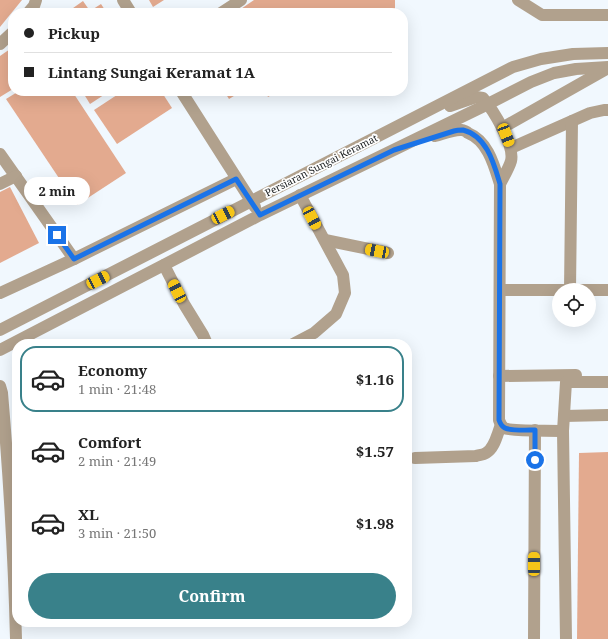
<!DOCTYPE html>
<html lang="en">
<head>
<meta charset="utf-8">
<style>
	body { margin:0; font-family:"Noto Serif",serif; background:#f2f2f2; color:#222; height:100vh; display:flex; flex-direction:column; font-size:15px; white-space:nowrap }
	* { box-sizing:border-box; margin:0 }
	p { font-size:13px; color:#767676 }
	.icon { flex:none; width:22px; height:22px; fill:none; stroke:currentColor; stroke-width:2; stroke-linecap:round; stroke-linejoin:round }
	.map { position:relative; flex:1; overflow:hidden }
	.side { position:absolute; left:12px; top:339px; width:400px; height:288px; display:flex; flex-direction:column; background:#fff; border-radius:16px; box-shadow:0 4px 16px #0002 }
	.side>* { flex:none }
	.guide { position:absolute; left:8px; top:8px; width:400px; height:88px; border-radius:16px; box-shadow:0 4px 16px #0002; display:grid; align-content:center; height:88px; padding:0 16px; background:#fff }
	.tools { position:absolute; left:552px; top:283px; display:grid; gap:8px }
	.tools a { display:grid; place-items:center; width:44px; height:44px; border-radius:50%; background:#fff; box-shadow:0 4px 16px #0002; font-size:20px }
	.end { position:absolute; width:18px; height:18px; margin:-9px; border:5px solid #1a73e8; background:#fff; box-shadow:0 0 0 2px #fff }
	.from { border-radius:50% }
	.bubble { position:absolute; height:28px; border-radius:14px; background:#fff; box-shadow:0 4px 16px #0002; font-size:13px; font-weight:700; line-height:28px; text-align:center }
	.car { position:absolute; width:12px; height:24px; margin:-12px -6px; border-radius:5px; box-shadow:0 0 3px 1px #0007; background:linear-gradient(#f5c518 24%,#345 0 40%,#f5c518 0 76%,#345 0 86%,#f5c518 0) }
	.guide b { display:flex; align-items:center; gap:14px; height:38px; font-size:15px }
	.guide b+b { border-top:1px solid #e0e0e0 }
	.guide i { width:10px; height:10px; background:#222 }
	ul { padding:7px 0 0; list-style:none }
	li { display:flex; align-items:center; gap:12px; height:66px; margin:0 8px 6px; padding:0 8px; border:2px solid transparent; border-radius:16px }
	li div { flex:1 }
	li b { display:block; font-size:15px }
	li em { font-style:normal; font-weight:700 }
	li.current { border-color:#39818a }
	li>.icon { width:36px; height:36px; stroke-width:1.5 }
	.primary-button { display:flex; gap:8px; margin-top:auto; padding:8px 16px }
	.primary-button a { flex:1; height:46px; border-radius:24px; background:#39818a; color:#fff; font-size:16px; font-weight:700; line-height:46px; text-align:center }
	.map>svg:first-child { display:block }
</style>
</head>
<body>
<div class="map">
<svg width="608" height="639" viewBox="0 0 608 639">
	<rect width="100%" height="100%" fill="#f1f8fe"/>
	<g fill="#e3aa8f">
		<polygon points="0,0 22,0 0,27"/>
		<polygon points="149,0 164,0 153,7"/>
		<polygon points="254,0 395,0 395,13 235,13"/>
		<polygon points="83,1 90,11 101,4 107,13 66,13"/>
		<polygon points="13,47 13,89 0,97 0,56"/>
		<polygon points="19,91 72,91 126,173 77,205 6,99"/>
		<polygon points="82,91 110,91 90,104"/>
		<polygon points="123,91 161,91 172,108 117,144 94,110"/>
		<polygon points="224,91 242,91 229,99"/>
		<polygon points="265,91 279,91 268,97"/>
		<polygon points="10,187 39,243 0,263 0,192"/>
		<polygon points="608,452 608,639 577,639 579,453"/>
	</g>
	<g fill="none" stroke-linecap="round" stroke-linejoin="round">
		<g stroke="#b1a18d" stroke-width="12">
			<polyline points="123,0 131,13"/>
			<polyline points="518,0 542,15 608,15"/>
			<polyline points="28,13 34,6 36,0"/>
			<polyline points="221,13 241,0"/>
			<polyline points="0,44 13,32"/>
			<polyline points="181,91 255,207"/>
			<polyline points="502,128 608,68"/>
			<path d="M435,136C443,134 454,129 462,130C463,130 468,132 468,133C488,141 494,165 500,184C504,176 509,168 511,161C515,145 493,110 483,98L476,97L450,106"/>
			<polyline points="511,148 590,113 604,110 608,110"/>
			<polyline points="0,154 74,259"/>
			<polyline points="0,184 16,176"/>
			<path d="M500,184L499,420C500,423 501,426 504,428C513,432 551,430 563,431"/>
			<polyline points="325,240 388,253"/>
			<polyline points="164,265 184,304 203,335 207,344"/>
			<polyline points="500,290 608,290"/>
			<polyline points="570,290 572,121"/>
			<polyline points="0,293 74,259 236,179"/>
			<polyline points="0,330 513,67 541,59 573,54 608,53"/>
			<polyline points="293,344 314,333 336,314 345,293 343,275 300,195"/>
			<polyline points="0,350 260,215 488,104 531,82 554,73 576,69 608,67"/>
			<polyline points="499,376 576,375"/>
			<path d="M0,386L2,393C9,475 14,557 16,639"/>
			<polyline points="564,416 608,415"/>
			<path d="M415,458L476,456C479,455 483,455 486,453C495,448 497,434 501,425"/>
			<polyline points="534,639 535,430"/>
			<polyline points="566,639 563,431 566,382 608,382"/>
		</g>
	</g>
	<g fill="none" stroke-linecap="round" stroke-linejoin="round">
		<path stroke="#1a73e8" stroke-width="5" d="M57,235L74,259L236,179L260,215L394,150L454,131C457,130 461,130 463,130C487,136 494,164 500,184L499,420C500,423 501,426 505,428C511,431 528,430 535,430V460"/>
	</g>
	<g text-anchor="middle" dominant-baseline="central" stroke-width="3.5" stroke-linejoin="round" paint-order="stroke">
		<g font-size="10" fill="#1d2022" stroke="#fff">
			<text transform="translate(321 165) rotate(-27)">Persiaran Sungai Keramat</text>
		</g>
	</g>
</svg>
<div class="tools">
<a><svg class="icon" aria-label="locate" viewBox="0 0 24 24"><circle cx="12" cy="12" r="6"/><path d="M12 2v4M12 18v4M2 12h4M18 12h4"/></svg></a>
</div>
<i class="end from" style="left:535px;top:460px"></i>
<i class="end" style="left:57px;top:235px"></i>
<div class="bubble" style="left:24px;top:177px;width:66px">2 min</div>
<i class="car" style="left:506px;top:135px;rotate:159deg"></i>
<i class="car" style="left:223px;top:215px;rotate:63deg"></i>
<i class="car" style="left:312px;top:218px;rotate:152deg"></i>
<i class="car" style="left:377px;top:251px;rotate:281deg"></i>
<i class="car" style="left:98px;top:280px;rotate:63deg"></i>
<i class="car" style="left:177px;top:291px;rotate:333deg"></i>
<i class="car" style="left:534px;top:564px;rotate:0deg"></i>
<div class="guide">
<b><i class="from"></i>Pickup</b>
<b><i></i>Lintang Sungai Keramat 1A</b>
</div>
<section class="side">
<ul>
<li class="current"><svg class="icon" aria-label="car" viewBox="0 0 24 24"><path d="M5 17H2v-5l4-1 3-4h7l3 4 3 1v5h-3M9 17h6M6 11h13"/><circle cx="7" cy="17" r="2"/><circle cx="17" cy="17" r="2"/></svg><div><b>Economy</b><p>1 min · 21:48</p></div><em>$1.16</em></li>
<li><svg class="icon" aria-label="car" viewBox="0 0 24 24"><path d="M5 17H2v-5l4-1 3-4h7l3 4 3 1v5h-3M9 17h6M6 11h13"/><circle cx="7" cy="17" r="2"/><circle cx="17" cy="17" r="2"/></svg><div><b>Comfort</b><p>2 min · 21:49</p></div><em>$1.57</em></li>
<li><svg class="icon" aria-label="car" viewBox="0 0 24 24"><path d="M5 17H2v-5l4-1 3-4h7l3 4 3 1v5h-3M9 17h6M6 11h13"/><circle cx="7" cy="17" r="2"/><circle cx="17" cy="17" r="2"/></svg><div><b>XL</b><p>3 min · 21:50</p></div><em>$1.98</em></li>
</ul>
<div class="primary-button"><a>Confirm</a></div>
</section>
</div>
</body>
</html>
